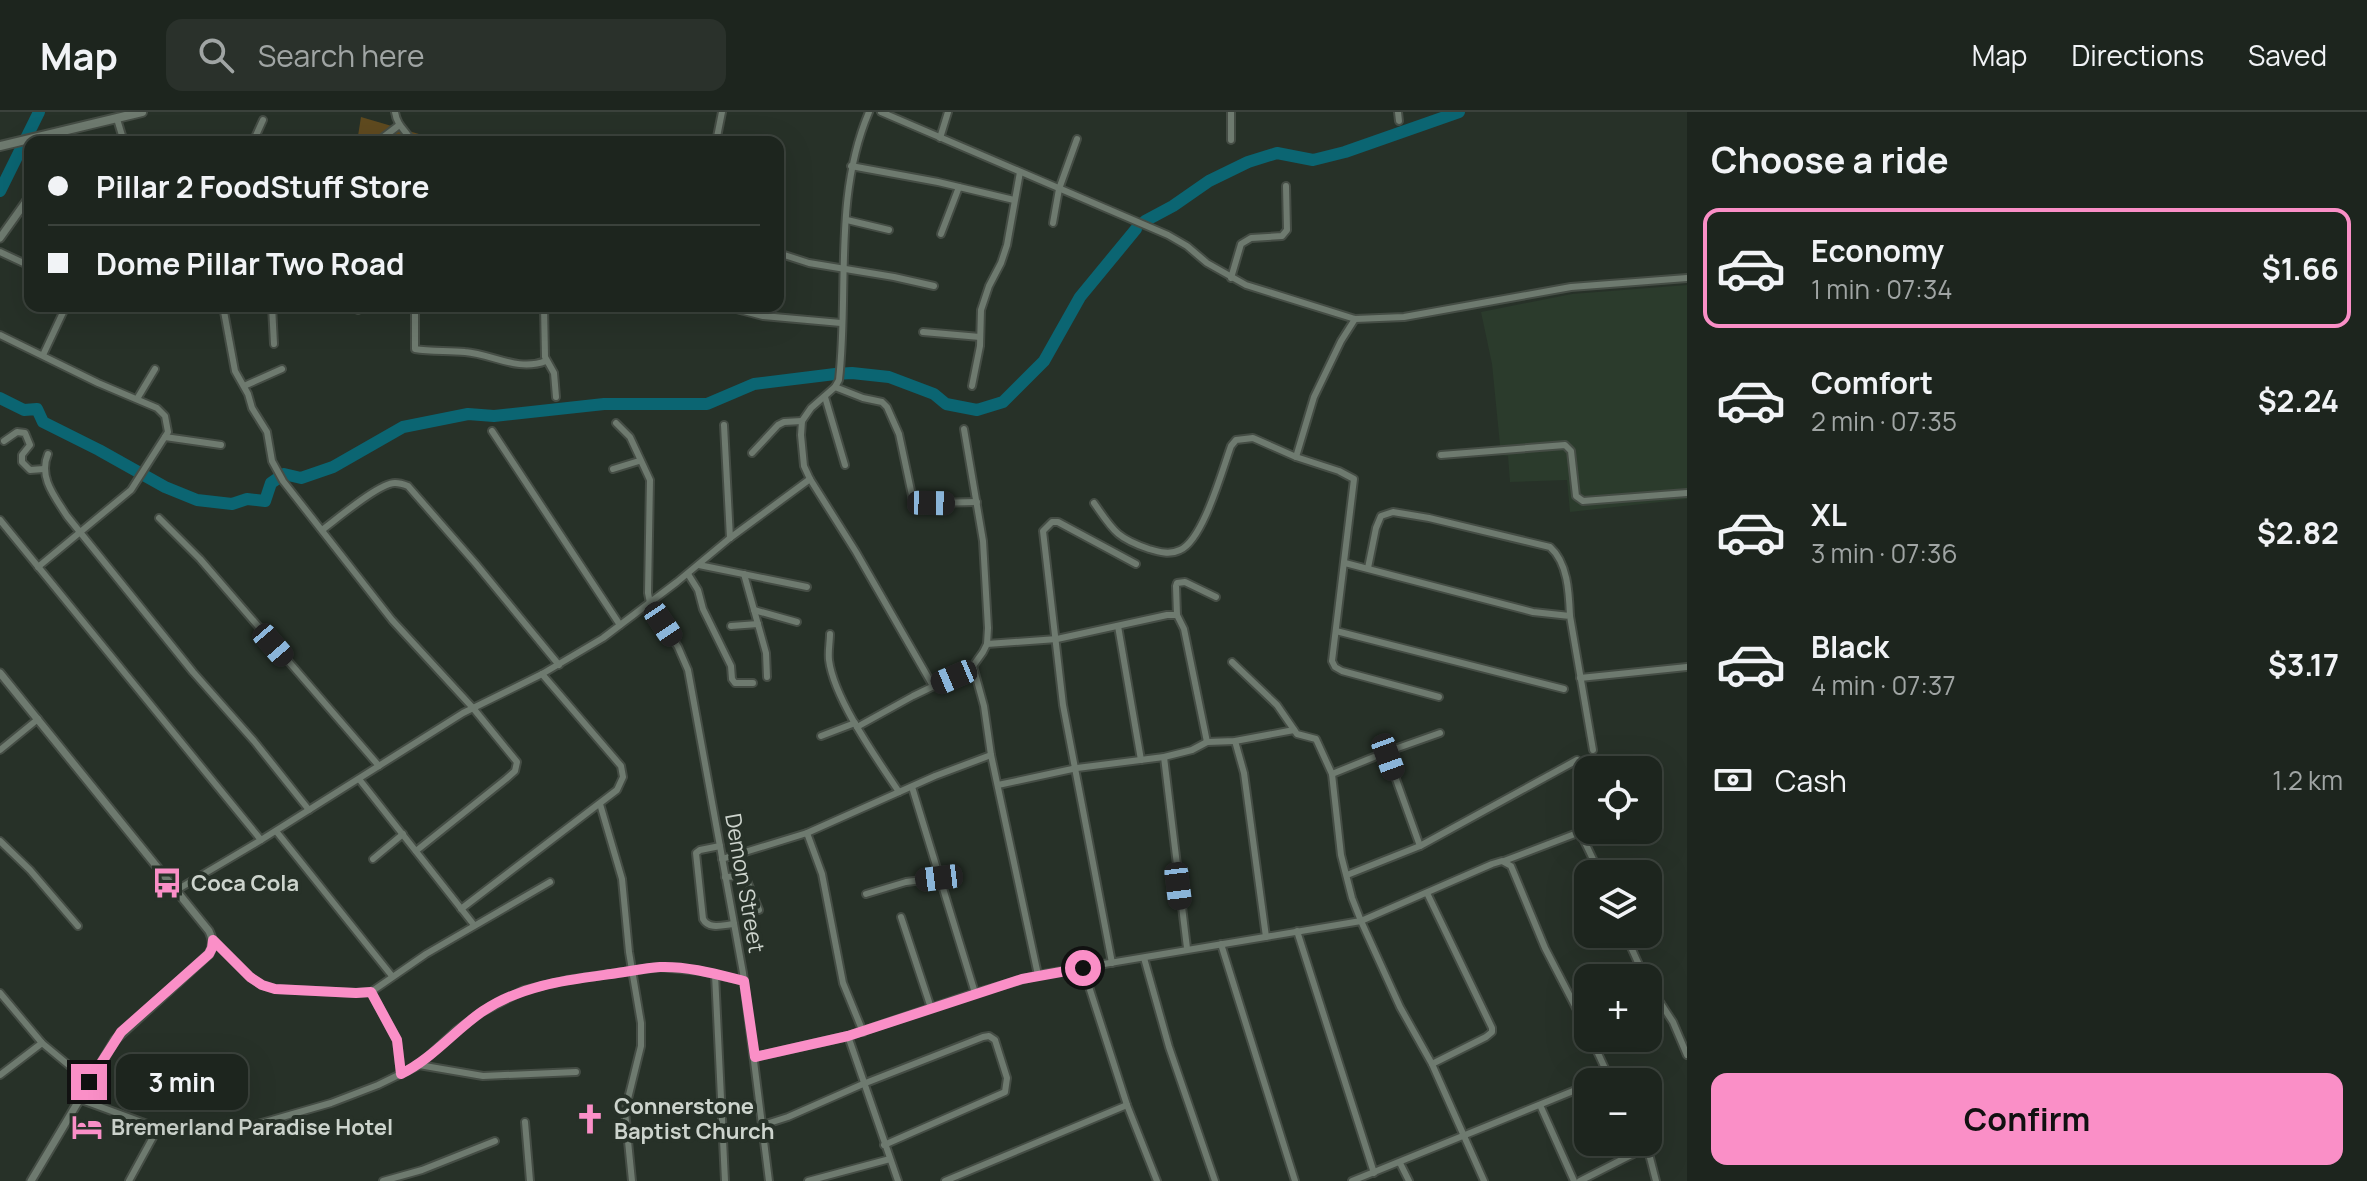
<!DOCTYPE html>
<html lang="en">
<head>
<meta charset="utf-8">
<style>
	body { margin:0; font-family:Manrope,sans-serif; background:#2a312b; color:#f1f3f6; height:100vh; display:flex; flex-direction:column; font-size:30px; white-space:nowrap }
	* { box-sizing:border-box; margin:0 }
	p { font-size:26px; color:#a0a5a4 }
	.icon { flex:none; width:44px; height:44px; fill:none; stroke:currentColor; stroke-width:2; stroke-linecap:round; stroke-linejoin:round }
	.map { position:relative; flex:1; overflow:hidden }
	.drawer { display:flex; flex-direction:column; background:#1d251e; width:680px }
	.drawer>* { flex:none }
	.banner { position:absolute; left:24px; top:24px; width:760px; height:176px; border-radius:16px; box-shadow:0 8px 32px #0002,0 0 0 2px #3b423c; display:grid; align-content:center; height:176px; padding:0 24px; background:#1d251e }
	.fabs { position:absolute; left:1574px; top:644px; display:grid; gap:16px }
	.fabs a { display:grid; place-items:center; width:88px; height:88px; border-radius:16px; background:#1d251e; box-shadow:0 8px 32px #0002,0 0 0 2px #3b423c; font-size:40px }
	.end { position:absolute; width:36px; height:36px; margin:-18px; border:10px solid #fa8fc7; background:#111; box-shadow:0 0 0 4px #111 }
	.from { border-radius:50% }
	.bubble { position:absolute; height:56px; border-radius:16px; background:#1d251e; box-shadow:0 8px 32px #0002,0 0 0 2px #3b423c; font-size:26px; font-weight:700; line-height:56px; text-align:center }
	.car { position:absolute; width:24px; height:48px; margin:-24px -12px; border-radius:10px; box-shadow:0 0 6px 2px #0007; background:linear-gradient(#222 24%,#8ab4d8 0 40%,#222 0 76%,#8ab4d8 0 86%,#222 0) }
	.banner b { display:flex; align-items:center; gap:28px; height:76px; font-size:30px }
	.banner b+b { border-top:2px solid #3b423c }
	.banner i { width:20px; height:20px; background:#f1f3f6 }
	ul { padding:0; list-style:none }
	li { display:flex; align-items:center; gap:24px; height:120px; margin:0 16px 12px; padding:0 8px; border:4px solid transparent; border-radius:16px }
	li div { flex:1 }
	li b { display:block; font-size:30px }
	li em { font-style:normal; font-weight:700 }
	li.active { border-color:#fa8fc7 }
	li>.icon { width:72px; height:72px; stroke-width:1.5 }
	h2 { padding:0 24px; font-size:36px; line-height:96px }
	.pay { display:flex; align-items:center; gap:20px; height:88px; padding:0 24px; font-size:30px }
	.pay p { margin-inline-start:auto }
	.button { display:flex; gap:16px; margin-top:auto; padding:16px 24px }
	.button a { flex:1; height:92px; border-radius:16px; background:#fa8fc7; color:#111; font-size:32px; font-weight:700; line-height:92px; text-align:center }
	header { display:flex; align-items:center; gap:48px; box-sizing:border-box; height:112px; padding:0 40px; background:#1d251e; border-bottom:2px solid #3b423c }
	header strong { font-size:38px }
	nav { display:flex; gap:44px; margin-inline-start:auto; font-size:28px }
	.search { width:560px; height:72px; background:#2a312b; display:flex; align-items:center; gap:20px; box-sizing:border-box; padding:0 28px; border-radius:16px; color:#a0a5a4; font-size:30px }
	main { display:flex; flex:1; min-height:0 }
	.map>svg:first-child { display:block }
</style>
</head>
<body>
<header>
<strong>Map</strong>
<div class="search"><svg class="icon" aria-label="search" viewBox="0 0 24 24"><circle cx="10" cy="10" r="6"/><path d="M15 15l6 6"/></svg>Search here</div>
<nav><a>Map</a><a>Directions</a><a>Saved</a></nav>
</header>
<main>
<div class="map">
<svg width="1687" height="1069" viewBox="0 0 1687 1069">
	<rect width="100%" height="100%" fill="#273128"/>
	<polygon fill="#2b3b2c" points="1687,173 1687,387 1570,400 1567,368 1510,370 1508,344 1501,343 1492,252 1481,200 1572,182"/>
	<polygon fill="#5f4a1f" points="361,5 436,27 436,30 357,30"/>
	<g fill="none" stroke-linecap="round" stroke-linejoin="round">
		<g stroke="#0b6572" stroke-width="12">
			<polyline points="0,79 39,0"/>
			<polyline points="1145,109 1173,94 1209,69 1248,50 1277,41 1313,48 1345,40 1459,0"/>
			<polyline points="0,286 24,298 37,297 43,310 99,338 165,375 197,388 232,392 247,387 265,389 271,371 284,362 301,366 333,355 403,315 468,302 494,304 604,292 707,292 754,272 835,262 852,261 889,265 934,282 946,292 977,298 1003,290 1044,249 1080,185 1136,117"/>
		</g>
		<g stroke="#454d45" stroke-width="10">
			<g id="minor">
				<path d="M395,0C397,14 406,18 412,30"/>
				<path d="M869,0C833,84 849,179 839,268L835,275L811,296L802,309L801,323L804,354L810,367L856,440L933,574"/>
				<polyline points="881,0 1168,123 1187,134 1207,151 1246,173 1355,207 1404,205 1571,175 1687,166"/>
				<polyline points="1398,0 1399,9"/>
				<polyline points="117,7 124,30"/>
				<polyline points="940,26 948,0"/>
				<polyline points="1231,28 1231,0"/>
				<polyline points="253,30 263,8"/>
				<polyline points="377,30 398,14"/>
				<polyline points="716,30 722,0"/>
				<polyline points="851,54 938,70 1014,88"/>
				<polyline points="847,108 889,118"/>
				<polyline points="1053,111 1059,77 1077,27"/>
				<polyline points="941,122 959,75"/>
				<polyline points="0,140 30,154"/>
				<polyline points="778,141 809,151 894,165 934,174"/>
				<polyline points="1231,166 1241,132 1251,126 1282,124 1287,118 1286,74"/>
				<polyline points="223,194 235,259 248,282 252,296 267,320 272,349 283,369 392,508 473,596 517,650 515,659 506,667 416,739"/>
				<polyline points="272,194 274,232"/>
				<path d="M415,194V237C431,240 449,238 465,240C493,242 517,260 546,249"/>
				<polyline points="544,194 545,245 554,261 556,285"/>
				<polyline points="725,194 763,204 841,211"/>
				<polyline points="358,198 359,194"/>
				<polyline points="923,220 980,225"/>
				<polyline points="0,223 98,271 157,296 165,304 168,320 131,378 38,455"/>
				<polyline points="43,243 66,194"/>
				<polyline points="244,274 282,257"/>
				<polyline points="972,274 980,234 981,198 989,174 1001,151 1007,133 1020,60"/>
				<polyline points="835,275 863,286 882,290 887,295 899,322 913,388 931,391 977,390"/>
				<polyline points="825,285 845,353"/>
				<polyline points="137,287 155,257"/>
				<polyline points="616,311 630,325 650,368 648,481 650,491 678,535 688,558 743,861 769,1069"/>
				<polyline points="724,313 730,426"/>
				<polyline points="492,319 620,513"/>
				<polyline points="165,325 221,333"/>
				<polyline points="4,329 17,320 25,321 30,333 22,343 22,350 30,358 44,357"/>
				<polyline points="752,341 778,313 784,310 802,309"/>
				<path d="M48,342C38,365 55,385 67,404L193,560L254,629L309,698"/>
				<polyline points="1441,343 1565,333 1571,339 1576,384 1583,389 1687,381"/>
				<polyline points="1296,345 1339,359 1354,367 1332,549 1335,555 1342,559 1439,585"/>
				<polyline points="613,357 639,349"/>
				<path d="M1094,391C1113,418 1116,426 1149,437C1159,440 1170,443 1180,438C1203,428 1222,359 1231,334L1236,328L1253,326L1296,345L1314,285L1341,229L1355,207"/>
				<polyline points="159,406 200,447 379,654"/>
				<polyline points="0,408 261,728"/>
				<path d="M322,418C337,407 379,371 395,371C400,371 403,372 408,374L476,452L559,553"/>
				<polyline points="1345,451 1533,500 1570,504 1593,638"/>
				<polyline points="699,453 807,475"/>
				<path d="M1368,456L1376,416L1381,404L1393,400L1429,406L1550,435C1568,451 1569,481 1570,504"/>
				<polyline points="688,462 698,478 703,497 731,554 732,567 735,571 753,571"/>
				<polyline points="744,462 766,541 767,565"/>
				<polyline points="754,498 797,510"/>
				<polyline points="731,514 758,512"/>
				<polyline points="1118,514 1141,648"/>
				<polyline points="1336,519 1564,577"/>
				<path d="M830,522C830,530 828,539 829,548C834,587 877,647 899,680"/>
				<polyline points="987,532 1057,527 1167,503 1177,503"/>
				<polyline points="1232,550 1277,593 1297,622 1316,627 1332,662 1341,743 1352,786 1361,809 1400,895 1432,952 1484,1069"/>
				<polyline points="973,554 984,594 991,643 1038,863"/>
				<polyline points="1580,566 1687,555"/>
				<polyline points="857,615 913,584 965,559 973,554 983,540 987,532 988,516 983,429 964,317"/>
				<polyline points="821,624 855,611"/>
				<polyline points="1235,629 1244,661 1266,825"/>
				<polyline points="1207,630 1184,517 1177,503 1176,474 1177,471 1185,470 1216,485"/>
				<polyline points="0,638 38,607"/>
				<polyline points="1164,645 1187,836"/>
				<polyline points="1332,662 1374,645"/>
				<polyline points="359,667 474,813"/>
				<polyline points="998,673 1077,656 1164,645 1192,638 1207,630 1235,629 1294,618"/>
				<polyline points="912,675 975,881"/>
				<polyline points="600,692 622,767 629,840 641,911 641,934 625,999 632,1069"/>
				<polyline points="276,719 392,864"/>
				<polyline points="807,721 822,762 843,871 863,920"/>
				<polyline points="0,729 30,758 78,814"/>
				<path d="M720,734L700,738L696,741L703,807C709,818 723,813 734,812"/>
				<polyline points="1420,734 1388,645 1392,638 1440,621"/>
				<polyline points="373,747 403,722"/>
				<polyline points="722,747 807,721 935,664 991,643"/>
				<polyline points="1504,749 1580,720 1600,762"/>
				<polyline points="1347,763 1420,734 1577,648"/>
				<polyline points="725,765 745,764 759,798"/>
				<polyline points="175,779 261,728 463,601 542,562 603,526 677,470 730,426 810,367"/>
				<polyline points="1427,781 1492,916 1492,920 1486,925 1432,952"/>
				<polyline points="866,782 906,770 939,766"/>
				<polyline points="461,797 617,678 623,665 621,654 542,562"/>
				<polyline points="901,805 931,896"/>
				<polyline points="1297,819 1374,1061"/>
				<polyline points="1625,822 1645,866"/>
				<polyline points="213,828 250,865 262,873 275,877 356,881 371,880 426,842 550,770"/>
				<polyline points="1221,832 1295,1069"/>
				<polyline points="1144,846 1169,935 1215,1069"/>
				<polyline points="1112,851 1063,593 1043,419 1052,410 1058,410 1136,452"/>
				<polyline points="1083,856 1127,993 1157,1069"/>
				<polyline points="715,862 725,1069"/>
				<polyline points="1648,872 1673,910 1687,943"/>
				<polyline points="371,880 397,928 401,962"/>
				<polyline points="0,881 42,931 89,970"/>
				<polyline points="848,924 898,1069"/>
				<polyline points="1591,926 1608,963"/>
				<polyline points="755,945 848,924 975,881 1038,863 1361,809 1492,752 1502,749 1511,754 1545,836 1588,919"/>
				<polyline points="419,953 483,964 576,960"/>
				<polyline points="0,963 42,931"/>
				<polyline points="1594,970 1608,963 1615,963 1621,970"/>
				<polyline points="79,987 158,1016 173,1019 194,1020 251,1014 331,991 378,973 419,953 457,918 482,900 524,878 567,868 659,855 701,859 744,869"/>
				<polyline points="1540,993 1574,1069"/>
				<polyline points="525,1010 530,1069"/>
				<polyline points="763,1013 788,1005 863,972 983,925 989,924 995,928 1007,966 1005,980 884,1033"/>
				<polyline points="1646,1030 1656,1069"/>
				<polyline points="1400,1051 1409,1069"/>
				<polyline points="129,1069 158,1016"/>
				<polyline points="383,1069 422,1058 495,1029"/>
				<polyline points="808,1069 890,1047"/>
				<polyline points="945,1069 1127,993"/>
				<polyline points="1352,1069 1588,973"/>
				<polyline points="1580,1069 1647,1035"/>
			</g>
		</g>
		<g stroke="#454d45" stroke-width="11">
			<g id="tertiary">
				<polyline points="53,30 56,22"/>
				<polyline points="0,126 30,84"/>
				<path d="M0,561L209,819C213,828 214,833 209,842L115,928L31,1069"/>
			</g>
		</g>
		<g stroke="#454d45" stroke-width="12">
			<polyline id="secondary" points="0,34 142,0"/>
		</g>
		<use href="#minor" stroke="#6e7a6f" stroke-width="6"/>
		<use href="#tertiary" stroke="#6e7a6f" stroke-width="7"/>
		<use href="#secondary" stroke="#6e7a6f" stroke-width="8"/>
	</g>
	<g fill="none" stroke-linecap="round" stroke-linejoin="round">
		<path stroke="#fa8fc7" stroke-width="10" d="M89,970L121,920L209,842L212,836L213,828L250,865L262,873L275,877L356,881L371,880L397,928L401,962C432,947 455,918 483,899C522,873 567,868 611,862C627,860 644,856 660,855C688,854 716,862 744,869L755,945L848,924L1022,867L1083,856"/>
	</g>
	<defs>
		<g id="bus-bare" transform="scale(2.4)"><path d="M-5-6H5V4H4V6H2V4H-2V6H-4V4H-5ZM-3.5-4V0h7V-4ZM-3.5 1.2v1.5H-2V1.2ZM2 1.2v1.5H3.5V1.2Z" fill="#fa8fc7" stroke="#273128" stroke-width="2.5" paint-order="stroke"/></g>
		<g id="church-bare" transform="scale(2.4)"><path d="M-1.2-6h2.4v3.5h3.3v2.4h-3.3V6h-2.4V-.1h-3.3v-2.4h3.3Z" fill="#fa8fc7" stroke="#273128" stroke-width="2.5" paint-order="stroke"/></g>
		<g id="hotel-bare" transform="scale(2.4)"><path d="M-6-4.5h1.5V1H6V5H4.5V3h-9V5H-6ZM-4 0a1.8 1.8 0 1 1 3.6 0ZM.5 0V-2.5h3Q6-2.5 6 0Z" fill="#fa8fc7" stroke="#273128" stroke-width="2.5" paint-order="stroke"/></g>
	</defs>
	<g fill-rule="evenodd">
		<use href="#bus-bare" x="167" y="771"/>
		<use href="#church-bare" x="590" y="1007"/>
		<use href="#hotel-bare" x="87" y="1015"/>
	</g>
	<g text-anchor="middle" dominant-baseline="central" stroke-width="8" stroke-linejoin="round" paint-order="stroke">
		<g font-size="22" font-weight="bold" fill="#cdd4cd" stroke="#273128" text-anchor="start">
			<text x="191" y="771">Coca Cola</text>
			<text x="614" y="994">Connerstone<tspan x="614" dy="25">Baptist Church</tspan></text>
			<text x="111" y="1015">Bremerland Paradise Hotel</text>
		</g>
		<g font-size="22" fill="#cdd4cd" stroke="#273128">
			<text transform="translate(745 771) rotate(80)">Demon Street</text>
		</g>
	</g>
</svg>
<div class="fabs">
<a><svg class="icon" aria-label="locate" viewBox="0 0 24 24"><circle cx="12" cy="12" r="6"/><path d="M12 2v4M12 18v4M2 12h4M18 12h4"/></svg></a>
<a><svg class="icon" aria-label="layers" viewBox="0 0 24 24"><path d="M12 4l9 5-9 5-9-5zM3 14l9 5 9-5"/></svg></a>
<a>+</a>
<a>−</a>
</div>
<i class="end from" style="left:1083px;top:856px"></i>
<i class="end" style="left:89px;top:970px"></i>
<div class="bubble" style="left:116px;top:942px;width:132px">3 min</div>
<i class="car" style="left:931px;top:391px;rotate:91deg"></i>
<i class="car" style="left:663px;top:512px;rotate:146deg"></i>
<i class="car" style="left:273px;top:533px;rotate:139deg"></i>
<i class="car" style="left:954px;top:565px;rotate:247deg"></i>
<i class="car" style="left:1388px;top:645px;rotate:160deg"></i>
<i class="car" style="left:939px;top:766px;rotate:263deg"></i>
<i class="car" style="left:1178px;top:774px;rotate:173deg"></i>
<div class="banner">
<b><i class="from"></i>Pillar 2 FoodStuff Store</b>
<b><i></i>Dome Pillar Two Road</b>
</div>
</div>
<section class="drawer">
<h2>Choose a ride</h2>
<ul>
<li class="active"><svg class="icon" aria-label="car" viewBox="0 0 24 24"><path d="M5 17H2v-5l4-1 3-4h7l3 4 3 1v5h-3M9 17h6M6 11h13"/><circle cx="7" cy="17" r="2"/><circle cx="17" cy="17" r="2"/></svg><div><b>Economy</b><p>1 min · 07:34</p></div><em>$1.66</em></li>
<li><svg class="icon" aria-label="car" viewBox="0 0 24 24"><path d="M5 17H2v-5l4-1 3-4h7l3 4 3 1v5h-3M9 17h6M6 11h13"/><circle cx="7" cy="17" r="2"/><circle cx="17" cy="17" r="2"/></svg><div><b>Comfort</b><p>2 min · 07:35</p></div><em>$2.24</em></li>
<li><svg class="icon" aria-label="car" viewBox="0 0 24 24"><path d="M5 17H2v-5l4-1 3-4h7l3 4 3 1v5h-3M9 17h6M6 11h13"/><circle cx="7" cy="17" r="2"/><circle cx="17" cy="17" r="2"/></svg><div><b>XL</b><p>3 min · 07:36</p></div><em>$2.82</em></li>
<li><svg class="icon" aria-label="car" viewBox="0 0 24 24"><path d="M5 17H2v-5l4-1 3-4h7l3 4 3 1v5h-3M9 17h6M6 11h13"/><circle cx="7" cy="17" r="2"/><circle cx="17" cy="17" r="2"/></svg><div><b>Black</b><p>4 min · 07:37</p></div><em>$3.17</em></li>
</ul>
<div class="pay"><svg class="icon" aria-label="cash" viewBox="0 0 24 24"><path d="M3 7h18v10H3z"/><circle cx="12" cy="12" r="2"/></svg>Cash<p>1.2 km</p></div>
<div class="button"><a>Confirm</a></div>
</section>
</main>
</body>
</html>
